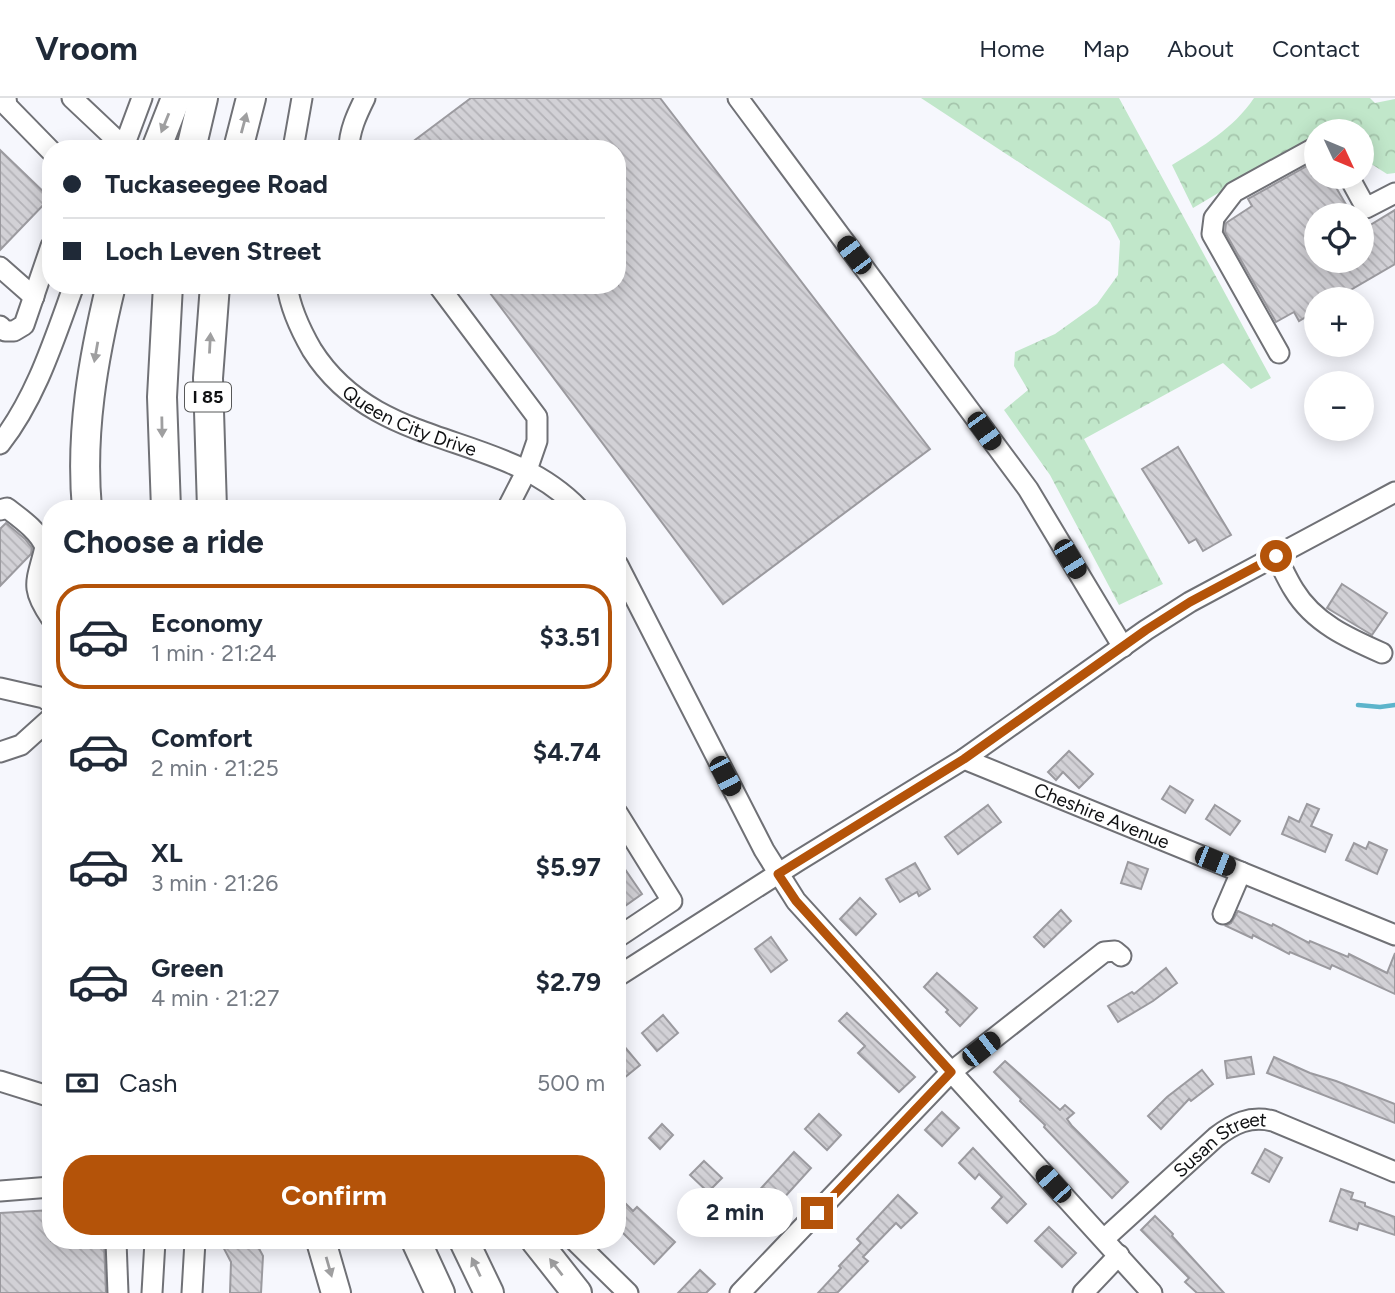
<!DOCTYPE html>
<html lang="en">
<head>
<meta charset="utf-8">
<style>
	body { margin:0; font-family:Figtree,sans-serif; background:#f6f6f7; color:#1f2937; height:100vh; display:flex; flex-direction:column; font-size:26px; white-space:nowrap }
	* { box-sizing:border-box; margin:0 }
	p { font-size:23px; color:#747a83 }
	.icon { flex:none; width:38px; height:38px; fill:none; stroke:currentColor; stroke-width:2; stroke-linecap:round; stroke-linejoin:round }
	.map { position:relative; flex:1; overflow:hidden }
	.details { position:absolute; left:42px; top:402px; width:584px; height:749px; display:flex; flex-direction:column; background:#fff; border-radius:28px; box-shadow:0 4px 18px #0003 }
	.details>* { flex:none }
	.top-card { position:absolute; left:42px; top:42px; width:584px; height:154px; border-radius:28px; box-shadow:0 4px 18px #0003; display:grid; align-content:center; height:154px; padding:0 21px; background:#fff }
	.needle { width:46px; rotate:134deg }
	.controls { position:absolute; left:1304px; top:21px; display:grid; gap:14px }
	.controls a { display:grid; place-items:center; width:70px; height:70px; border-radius:50%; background:#fff; box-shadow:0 4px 18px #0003; font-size:35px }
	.end { position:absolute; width:32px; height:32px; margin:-16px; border:9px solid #b45309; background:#fff; box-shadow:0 0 0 4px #fff }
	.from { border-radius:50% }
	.bubble { position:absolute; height:49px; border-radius:24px; background:#fff; box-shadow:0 4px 18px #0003; font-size:23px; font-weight:700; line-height:49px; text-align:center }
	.car { position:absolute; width:21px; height:42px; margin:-21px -10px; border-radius:9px; box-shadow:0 0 5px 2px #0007; background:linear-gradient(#222 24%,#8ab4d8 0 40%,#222 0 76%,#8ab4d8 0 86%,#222 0) }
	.top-card b { display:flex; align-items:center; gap:24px; height:66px; font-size:26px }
	.top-card b+b { border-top:2px solid #e0e1e3 }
	.top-card i { width:18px; height:18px; background:#1f2937 }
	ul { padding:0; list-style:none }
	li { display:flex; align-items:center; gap:21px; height:105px; margin:0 14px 10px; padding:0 7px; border:4px solid transparent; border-radius:28px }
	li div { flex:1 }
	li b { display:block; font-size:26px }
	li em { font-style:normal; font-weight:700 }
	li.current { border-color:#b45309 }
	li>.icon { width:63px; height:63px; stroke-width:1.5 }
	h2 { padding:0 21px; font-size:32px; line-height:84px }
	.pay { display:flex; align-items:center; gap:18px; height:77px; padding:0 21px; font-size:26px }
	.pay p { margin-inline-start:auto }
	.action { display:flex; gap:14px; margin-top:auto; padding:14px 21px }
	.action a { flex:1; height:80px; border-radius:28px; background:#b45309; color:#fff; font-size:28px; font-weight:700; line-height:80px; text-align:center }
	header { display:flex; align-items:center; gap:42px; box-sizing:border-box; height:98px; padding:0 35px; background:#fff; border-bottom:2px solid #e0e1e3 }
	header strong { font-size:33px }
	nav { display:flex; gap:38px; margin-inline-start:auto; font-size:24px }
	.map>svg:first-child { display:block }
</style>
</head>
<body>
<header>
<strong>Vroom</strong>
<nav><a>Home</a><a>Map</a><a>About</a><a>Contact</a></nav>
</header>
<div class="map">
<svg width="1395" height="1195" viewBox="0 0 1395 1195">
	<defs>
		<pattern id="forest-crowns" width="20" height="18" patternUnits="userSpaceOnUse" patternTransform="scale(1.75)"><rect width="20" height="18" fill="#c1e7ca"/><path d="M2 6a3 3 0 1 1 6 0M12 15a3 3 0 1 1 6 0" fill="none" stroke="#a5c5ac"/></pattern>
		<pattern id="building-back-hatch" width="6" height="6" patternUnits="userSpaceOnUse" patternTransform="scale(1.75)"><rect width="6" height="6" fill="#d2d1d6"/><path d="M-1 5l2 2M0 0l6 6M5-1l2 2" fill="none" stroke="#b3b2b7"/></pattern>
	</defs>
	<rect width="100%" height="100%" fill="#f6f7fd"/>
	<g fill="url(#forest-crowns)">
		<polygon points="921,0 1119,0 1271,280 1251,291 1223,265 1084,341 1163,486 1119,507 1050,377 1004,312 1028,292 1014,268 1015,254 1055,236 1097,206 1118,177 1120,143 1110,124"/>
		<path d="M1254,0H1370L1375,5L1395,1V75L1387,76L1362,60V33H1316V43L1303,45L1193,110L1172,67C1203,48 1233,31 1254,0Z"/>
	</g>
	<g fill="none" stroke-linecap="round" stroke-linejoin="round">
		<polyline stroke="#5db4cb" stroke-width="4.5" points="1358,607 1380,609 1395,607"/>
	</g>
	<g fill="url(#building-back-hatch)" stroke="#9b9a9f" stroke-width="2">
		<polygon points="471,0 660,0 930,351 723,506 484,187 618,187 618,51 403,51"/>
		<polygon points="0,52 50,100 0,152"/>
		<polygon points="1307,68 1312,77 1316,74 1316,79 1330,79 1352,117 1316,117 1316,163 1362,163 1362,132 1395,112 1395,166 1335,201 1316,201 1316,213 1299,223 1294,214 1276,224 1225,134 1226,125 1252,108 1248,101"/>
		<polygon points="1178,349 1231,437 1203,453 1196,441 1189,445 1142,371"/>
		<polygon points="6,425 25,441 32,450 31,456 0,488 0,431"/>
		<polygon points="1342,486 1387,515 1372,537 1327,510"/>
		<polygon points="1069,653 1093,676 1079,690 1063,674 1056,682 1048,674"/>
		<polygon points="1170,688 1193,702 1185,715 1162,701"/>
		<polygon points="1307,706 1319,711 1311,728 1332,737 1325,754 1282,736 1289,719 1299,724"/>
		<polygon points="988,707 1001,724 958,756 945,739"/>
		<polygon points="1215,707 1240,723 1230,737 1206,721"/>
		<polygon points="1369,744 1387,752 1377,776 1346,762 1354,745 1366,751"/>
		<polygon points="618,761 642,796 618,813"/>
		<polygon points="1128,764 1148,771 1141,791 1121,785"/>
		<polygon points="915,765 930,791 919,798 917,794 900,804 886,781"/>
		<polygon points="860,800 876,816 856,837 840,821"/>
		<polygon points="1061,812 1071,823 1044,849 1034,839"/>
		<polygon points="1238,813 1272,828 1273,826 1309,845 1310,843 1348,859 1349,856 1387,875 1395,855 1395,896 1332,867 1330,871 1290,854 1289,856 1253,837 1252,840 1226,828 1231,825"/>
		<polygon points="771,839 787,862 771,874 755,851"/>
		<polygon points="1166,870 1177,885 1153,903 1118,924 1108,908 1132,894 1134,896"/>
		<polygon points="937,875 977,910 960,928 946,914 948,912 924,889"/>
		<polygon points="847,915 915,979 899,994 858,955 865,948 839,923"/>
		<polygon points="663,917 678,935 657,953 642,935"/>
		<polygon points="618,941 640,967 618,985"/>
		<polygon points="1251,959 1254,976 1227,980 1225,963"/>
		<polygon points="1274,959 1310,975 1336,983 1395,1006 1395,1025 1267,975"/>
		<polygon points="1005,963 1060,1012 1065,1007 1074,1015 1067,1021 1072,1028 1128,1084 1112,1100 1044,1029 1045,1027 1020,1003 1021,1001 994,974"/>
		<polygon points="1202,972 1213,986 1191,1003 1189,1001 1161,1031 1148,1018 1167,999"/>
		<polygon points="942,1014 959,1030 942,1048 925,1032"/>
		<polygon points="819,1016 841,1037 827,1052 805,1031"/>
		<polygon points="662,1026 673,1037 660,1051 649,1040"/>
		<polygon points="973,1050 1026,1106 1007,1125 992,1110 1002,1099 979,1076 975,1081 959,1065"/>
		<polygon points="1265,1051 1282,1060 1269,1084 1252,1075"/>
		<polygon points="794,1054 811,1070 772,1113 755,1097"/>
		<polygon points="704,1063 722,1080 708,1094 690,1077"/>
		<polygon points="1341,1091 1353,1095 1351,1101 1365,1105 1365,1108 1395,1119 1395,1137 1359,1125 1357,1132 1330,1123"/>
		<polygon points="898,1097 917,1115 901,1130 896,1125 863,1159 868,1163 837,1195 818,1195 841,1170 839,1168 861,1145 857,1141"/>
		<polygon points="618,1098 633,1113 637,1109 675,1144 654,1166 618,1130"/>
		<polygon points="51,1112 51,1143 104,1143 106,1195 0,1195 0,1115"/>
		<polygon points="1155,1118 1173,1136 1172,1138 1224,1195 1197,1195 1185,1184 1189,1180 1141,1132"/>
		<polygon points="1049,1129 1076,1155 1062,1169 1035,1143"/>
		<polygon points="220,1143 255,1143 263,1158 261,1195 230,1195 231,1164"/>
		<polygon points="700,1172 715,1186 706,1195 678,1195"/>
	</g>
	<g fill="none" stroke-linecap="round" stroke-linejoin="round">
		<g stroke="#707176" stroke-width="23">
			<g id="minor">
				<polyline points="6,0 7,8 51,53"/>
				<polyline points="72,0 124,49"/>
				<polyline points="738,0 1028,391 1123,549"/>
				<polyline points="123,51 142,0"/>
				<polyline points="293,51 302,0"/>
				<path d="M349,51C349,33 357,16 365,0"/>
				<polyline points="1349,79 1366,110 1395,95"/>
				<polyline points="0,169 34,199"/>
				<path id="s1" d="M287,187C290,209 301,233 312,252C377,355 503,331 579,411"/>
				<polyline points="438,187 537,319 537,343 527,372 507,411"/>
				<polyline points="0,228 5,233 14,233 24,227 51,148"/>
				<polyline points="1279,255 1212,136 1214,120 1234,94 1316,49"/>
				<path d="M0,346C36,300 54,242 74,187"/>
				<path d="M0,412L7,410C20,420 39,433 45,449C37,484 29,488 51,520"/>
				<path d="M1276,458C1282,469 1287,481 1294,492C1314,525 1348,540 1382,555"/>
				<polyline points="618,467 764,752 796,803 1152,1195"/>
				<polyline points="0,590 44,600 51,605"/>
				<polyline points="0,654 21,647 51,620"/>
				<path id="s2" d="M964,661L1395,837"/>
				<polyline points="618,716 672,803 618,839"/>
				<polyline points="1223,816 1241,774"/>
				<polyline points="618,878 798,763 964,661 1146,532 1190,504 1395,394"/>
				<polyline points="0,983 51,999"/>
				<polyline points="0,1093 51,1089"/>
				<path id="s3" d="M1104,1141L1216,1039C1233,1026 1250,1017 1273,1023L1395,1074"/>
				<polyline points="116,1143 118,1195"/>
				<polyline points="575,1143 628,1195"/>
				<polyline points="152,1195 155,1143"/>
				<polyline points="192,1195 195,1143"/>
				<polyline points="740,1195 951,974 1104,854 1115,853 1121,858"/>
				<polyline points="1083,1195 1119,1157"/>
			</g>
		</g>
		<g stroke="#707176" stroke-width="32">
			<g id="highway">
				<polyline points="156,51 176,0"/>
				<polyline points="191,51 203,0"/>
				<polyline points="238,51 251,0"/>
				<path d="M87,411C80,335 93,261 111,187"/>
				<polyline points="166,411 162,299 168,187"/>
				<polyline points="212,411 208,280 215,187"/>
				<polyline points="321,1143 336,1195"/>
				<polyline points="416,1143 440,1195"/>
				<polyline points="464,1143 489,1195"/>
				<polyline points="536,1143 577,1195"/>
			</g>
		</g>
		<use href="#minor" stroke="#fff" stroke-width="19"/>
		<use href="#highway" stroke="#fff" stroke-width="28"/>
	</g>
	<defs><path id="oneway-solid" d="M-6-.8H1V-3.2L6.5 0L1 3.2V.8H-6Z" transform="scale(1.75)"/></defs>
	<g fill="#9f9fa0">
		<use href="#oneway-solid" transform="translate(165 25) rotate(112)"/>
		<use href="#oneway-solid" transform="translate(244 25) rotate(-75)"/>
		<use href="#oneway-solid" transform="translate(210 245) rotate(-87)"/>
		<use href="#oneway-solid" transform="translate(96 254) rotate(100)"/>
		<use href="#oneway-solid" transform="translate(162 329) rotate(89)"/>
		<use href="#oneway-solid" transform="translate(329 1169) rotate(74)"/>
		<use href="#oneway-solid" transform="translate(476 1169) rotate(-115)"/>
		<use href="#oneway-solid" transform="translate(556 1169) rotate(-128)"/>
	</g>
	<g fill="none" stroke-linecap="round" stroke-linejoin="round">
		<polyline stroke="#b45309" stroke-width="9" points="817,1115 951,974 796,803 778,776 964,661 1146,532 1190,504 1276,458"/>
	</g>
	<g text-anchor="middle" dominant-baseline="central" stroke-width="5" stroke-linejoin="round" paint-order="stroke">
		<rect fill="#fff" stroke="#575859" stroke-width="2" x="185" y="284.5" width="46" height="29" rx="5"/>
		<g font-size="18" font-weight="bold" fill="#0f1012">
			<text x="208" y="299">I 85</text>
		</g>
		<g font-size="19" fill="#0f1012" stroke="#fff">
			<text stroke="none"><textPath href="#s1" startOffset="194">Queen City Drive</textPath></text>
			<text stroke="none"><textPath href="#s2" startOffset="149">Cheshire Avenue</textPath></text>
			<text stroke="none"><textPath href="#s3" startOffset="152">Susan Street</textPath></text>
		</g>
	</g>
</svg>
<div class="controls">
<a><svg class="needle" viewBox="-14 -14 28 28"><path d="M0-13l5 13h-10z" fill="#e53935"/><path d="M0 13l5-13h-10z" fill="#747a83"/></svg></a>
<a><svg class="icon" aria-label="locate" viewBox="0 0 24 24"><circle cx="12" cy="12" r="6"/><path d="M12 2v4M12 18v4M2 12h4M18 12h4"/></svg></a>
<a>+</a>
<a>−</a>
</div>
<i class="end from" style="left:1276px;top:458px"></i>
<i class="end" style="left:817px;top:1115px"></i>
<div class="bubble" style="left:677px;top:1090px;width:116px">2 min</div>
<i class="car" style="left:854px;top:157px;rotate:323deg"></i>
<i class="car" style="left:984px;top:333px;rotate:144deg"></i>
<i class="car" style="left:1070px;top:461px;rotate:149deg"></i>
<i class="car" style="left:725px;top:678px;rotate:152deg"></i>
<i class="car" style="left:1215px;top:763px;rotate:112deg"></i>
<i class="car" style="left:981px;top:951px;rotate:52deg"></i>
<i class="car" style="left:1053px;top:1086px;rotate:318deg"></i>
<div class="top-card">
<b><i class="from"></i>Tuckaseegee Road</b>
<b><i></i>Loch Leven Street</b>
</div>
<section class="details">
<h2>Choose a ride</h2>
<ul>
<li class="current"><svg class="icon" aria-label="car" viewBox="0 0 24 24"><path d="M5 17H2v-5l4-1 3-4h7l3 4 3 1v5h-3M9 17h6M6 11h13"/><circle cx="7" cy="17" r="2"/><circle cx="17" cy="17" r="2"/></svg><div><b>Economy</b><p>1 min · 21:24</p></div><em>$3.51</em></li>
<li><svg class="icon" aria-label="car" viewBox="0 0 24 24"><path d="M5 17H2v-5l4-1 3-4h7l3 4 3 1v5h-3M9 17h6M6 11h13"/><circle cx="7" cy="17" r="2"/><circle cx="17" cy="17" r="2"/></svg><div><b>Comfort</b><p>2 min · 21:25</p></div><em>$4.74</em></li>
<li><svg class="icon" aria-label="car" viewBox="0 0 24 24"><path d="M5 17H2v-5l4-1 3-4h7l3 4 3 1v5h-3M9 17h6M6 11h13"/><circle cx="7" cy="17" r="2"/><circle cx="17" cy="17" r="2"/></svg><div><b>XL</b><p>3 min · 21:26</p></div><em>$5.97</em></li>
<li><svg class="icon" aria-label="car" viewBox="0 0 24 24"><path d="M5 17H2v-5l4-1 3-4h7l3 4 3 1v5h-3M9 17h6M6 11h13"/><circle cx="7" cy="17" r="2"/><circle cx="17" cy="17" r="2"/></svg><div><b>Green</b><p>4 min · 21:27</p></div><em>$2.79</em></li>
</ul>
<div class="pay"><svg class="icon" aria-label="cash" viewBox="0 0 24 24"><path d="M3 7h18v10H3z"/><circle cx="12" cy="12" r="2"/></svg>Cash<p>500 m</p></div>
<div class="action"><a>Confirm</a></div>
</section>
</div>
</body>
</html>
